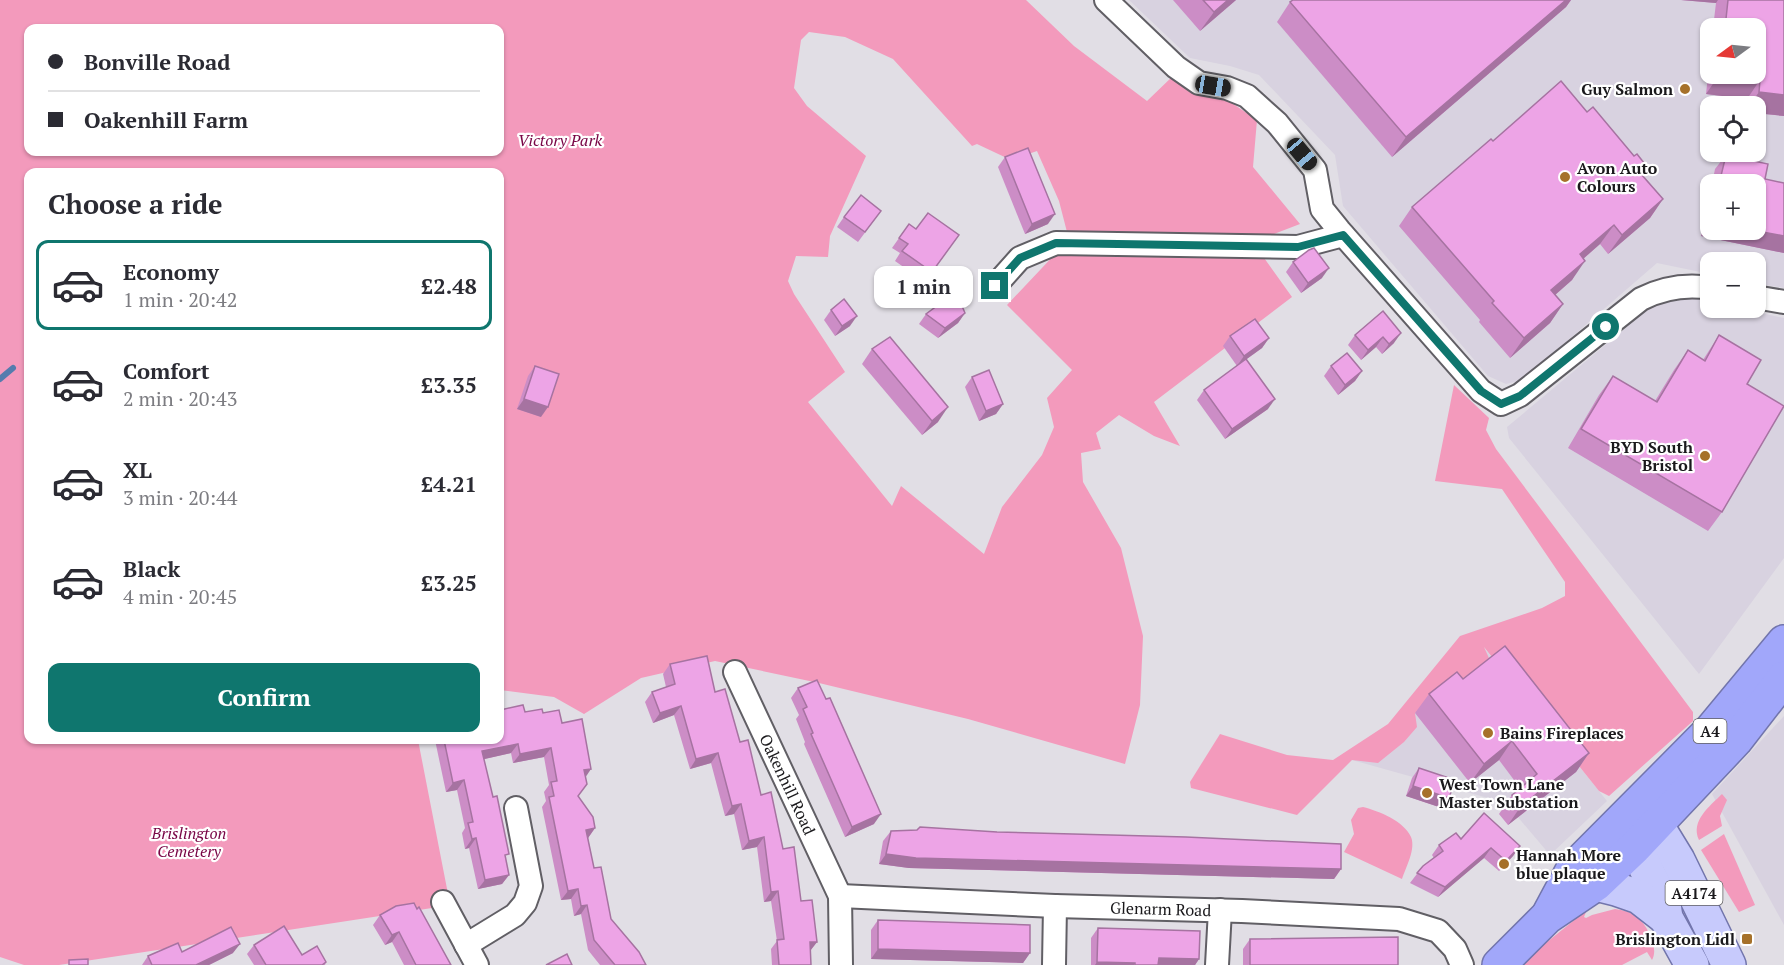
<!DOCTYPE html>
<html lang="en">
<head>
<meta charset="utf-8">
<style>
	body { margin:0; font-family:"PT Serif",serif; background:#f2f2f3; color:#2b2b33; height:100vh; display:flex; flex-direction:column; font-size:22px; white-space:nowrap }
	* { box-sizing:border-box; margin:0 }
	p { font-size:20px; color:#7c7c81 }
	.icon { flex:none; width:33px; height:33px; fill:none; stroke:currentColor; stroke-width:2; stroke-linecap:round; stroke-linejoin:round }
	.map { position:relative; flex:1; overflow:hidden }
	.panel { position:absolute; left:24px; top:168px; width:480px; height:576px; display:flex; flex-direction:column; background:#fff; border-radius:12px; box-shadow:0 2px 4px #0004 }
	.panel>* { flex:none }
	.banner { position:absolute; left:24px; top:24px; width:480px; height:132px; border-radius:12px; box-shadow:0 2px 4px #0004; display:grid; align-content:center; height:132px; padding:0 24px; background:#fff }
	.needle { width:39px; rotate:255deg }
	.buttons { position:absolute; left:1700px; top:18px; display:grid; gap:12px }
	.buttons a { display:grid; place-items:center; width:66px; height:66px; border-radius:12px; background:#fff; box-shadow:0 2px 4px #0004; font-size:30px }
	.end { position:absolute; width:27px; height:27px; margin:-14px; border:8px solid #0f766e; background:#fff; box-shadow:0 0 0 3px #fff }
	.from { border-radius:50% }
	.bubble { position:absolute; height:42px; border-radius:12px; background:#fff; box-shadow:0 2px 4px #0004; font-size:20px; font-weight:700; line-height:42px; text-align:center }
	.car { position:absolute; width:18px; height:36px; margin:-18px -9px; border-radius:8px; box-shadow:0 0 4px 2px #0007; background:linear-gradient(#222 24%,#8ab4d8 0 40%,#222 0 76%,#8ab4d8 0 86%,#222 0) }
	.banner b { display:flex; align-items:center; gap:21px; height:57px; font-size:22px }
	.banner b+b { border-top:2px solid #e1e1e2 }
	.banner i { width:15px; height:15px; background:#2b2b33 }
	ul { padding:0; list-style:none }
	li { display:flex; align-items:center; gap:18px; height:90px; margin:0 12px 9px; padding:0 12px; border:3px solid transparent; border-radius:12px }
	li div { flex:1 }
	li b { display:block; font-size:22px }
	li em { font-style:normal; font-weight:700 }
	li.active { border-color:#0f766e }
	li>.icon { width:54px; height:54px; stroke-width:1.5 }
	h2 { padding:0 24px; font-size:27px; line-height:72px }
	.primary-button { display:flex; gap:12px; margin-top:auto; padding:12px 24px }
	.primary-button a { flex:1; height:69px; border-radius:12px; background:#0f766e; color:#fff; font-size:24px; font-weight:700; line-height:69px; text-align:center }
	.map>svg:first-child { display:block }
</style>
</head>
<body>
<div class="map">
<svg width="1784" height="965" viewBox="0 0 1784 965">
	<rect width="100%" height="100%" fill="#e1dee5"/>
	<g fill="#d8d2e0" fill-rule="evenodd">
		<path d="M1129,0H1784V288L1755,283V262H1710V274L1657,263L1522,380L1506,384L1488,376L1343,206L1335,155L1259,75L1230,66L1190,58ZM1710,28H1755V74H1710ZM1710,106H1755V152H1710ZM1710,184H1755V230H1710Z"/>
		<polygon points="1696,298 1710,301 1710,308 1738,308 1784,318 1784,558 1699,674 1509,438 1507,427 1652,306 1675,300"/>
		<polygon points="1481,644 1607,801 1550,855 1506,803 1352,760"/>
		<polygon points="1784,716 1784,925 1712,794"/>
	</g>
	<g fill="#f39abc" fill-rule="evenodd">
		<path d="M0,0H1026L1074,46L1147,101L1174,75L1214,91L1257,120L1253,167L1300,224L1261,239L1067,232L1059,201L1037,151L1011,160L977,144L972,146L893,59L845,37L809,32L801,40L794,88L807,106L866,156L830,236L828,257L796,256L788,281L794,294L845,372L808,402L892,506L901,486L984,554L1002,507L1042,455L1054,427L1047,398L1072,370L1007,305L1058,251L1262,255L1292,297L1154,402L1180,446L1154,436L1119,415L1096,433L1101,449L1081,453L1083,482L1121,548L1143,636L1140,705L1125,764L968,719L819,683L715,661L641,678L584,714L554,697L500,690V172H28V740H418L449,899L432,908L59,965H24L0,957ZM28,28H500V152H28Z"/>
		<polygon points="1454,385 1489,418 1486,430 1496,449 1693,712 1693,721 1609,796 1599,791 1484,647 1492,665 1415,713 1417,727 1404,742 1378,763 1352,760 1297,815 1191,788 1190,782 1220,734 1287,755 1333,760 1388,724 1460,636 1542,608 1565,596 1565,582 1502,489 1435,481"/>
		<path d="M1722,794L1727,800L1720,816L1722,826L1699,840C1690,821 1710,806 1722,794Z"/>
		<path d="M1363,807C1379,811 1404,821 1411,837C1416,849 1406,867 1402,879L1344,852L1354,834L1351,820L1358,808Z"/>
		<polygon points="1724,834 1755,905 1739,912 1701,850"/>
		<path d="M1615,909C1623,910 1631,912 1637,917C1648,926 1659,948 1652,960L1647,952L1622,965H1523L1531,955L1583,913L1586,912L1584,917L1586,918L1592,915Z"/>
	</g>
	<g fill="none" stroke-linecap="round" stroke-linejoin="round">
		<polyline stroke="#557cae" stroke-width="6" points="0,379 13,368"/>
		<g stroke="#615f65" stroke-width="26">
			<g id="street">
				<path d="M1106,0L1176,67L1199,83L1227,88L1247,96L1277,123L1315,170L1322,209L1339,230L1481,391L1501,404L1520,395L1641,299C1663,288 1685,284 1710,288"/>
				<polyline points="995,286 1020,258 1056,243 1298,247 1343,235"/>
				<polyline points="1755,297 1784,302"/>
				<path id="s1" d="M735,672L840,896L841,965"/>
				<path id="s2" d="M840,896L1055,906L1242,911L1399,919L1438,931L1455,949L1462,965"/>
				<polyline points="443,902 477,965"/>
				<polyline points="466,945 515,915 525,903 531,886 516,808"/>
				<polyline points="1054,965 1055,906"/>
				<polyline points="1217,965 1220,910"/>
			</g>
		</g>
		<g stroke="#7275ac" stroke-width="36">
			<g id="primary">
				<polyline points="1630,815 1656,824 1678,860 1729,965"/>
				<polyline points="1630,819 1635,847 1664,904 1666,918 1692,965"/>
				<polyline points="1596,884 1616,889 1639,897 1666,918"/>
			</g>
		</g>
		<g stroke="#7275ac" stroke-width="36">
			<g id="highway">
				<polyline points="1550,912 1573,869 1711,730 1784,642"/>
				<polyline points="1499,965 1547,917 1596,884 1635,847 1736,740 1784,678"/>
			</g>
		</g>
		<use href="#street" stroke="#fff" stroke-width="22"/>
		<use href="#primary" stroke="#c7cafc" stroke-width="33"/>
		<use href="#highway" stroke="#a1a7fa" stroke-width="33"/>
	</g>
	<g fill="#cc8dc6">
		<polygon points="1173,0 1236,0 1200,31"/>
		<polygon points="1293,0 1571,0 1566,7 1392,157 1277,22 1290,2"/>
		<polygon points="1681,0 1784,0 1784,116 1755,113 1755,106 1746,106 1747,99 1706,94 1710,57 1710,74 1755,74 1755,28 1713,28 1716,3"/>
		<polygon points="1587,112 1634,156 1648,168 1643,175 1663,199 1650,218 1608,254 1600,244 1583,259 1572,280 1555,295 1563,304 1550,323 1510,358 1479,322 1480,320 1399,226 1412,207 1493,141"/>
		<polygon points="1726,155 1768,164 1765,179 1784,183 1784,253 1701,236 1710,194 1710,230 1755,230 1755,184 1712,184 1715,169"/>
		<polygon points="1005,157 1048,224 1025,234 998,167"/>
		<polygon points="881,211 858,242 837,227 844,217"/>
		<polygon points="909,224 916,229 959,235 925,282 895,261 900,253 892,248"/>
		<polygon points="1293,262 1322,278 1301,293 1286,272"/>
		<polygon points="831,310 850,326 835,336 824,320"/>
		<polygon points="1383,311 1394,343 1382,354 1376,347 1361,360 1348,345 1355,335"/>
		<polygon points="965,313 958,323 938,338 919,324 926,314"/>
		<polygon points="1719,335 1747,384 1722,512 1708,531 1568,448 1599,395 1613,376 1655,401 1674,370 1688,350 1703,360"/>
		<polygon points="1230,336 1269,338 1262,348 1237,366 1223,346"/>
		<polygon points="872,349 938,422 922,435 862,364"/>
		<polygon points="535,366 541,417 517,409 528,376"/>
		<polygon points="1331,366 1362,371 1355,381 1338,395 1324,376"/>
		<polygon points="972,377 1003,404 996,414 979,421 965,387"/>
		<polygon points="1204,390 1268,409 1225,439 1197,400"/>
		<polygon points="670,664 715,692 740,742 783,849 801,901 817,942 810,951 811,965 772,965 771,949 777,941 771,901 764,902 757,847 742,850 734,814 725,816 711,763 690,769 674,715 653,723 645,702 652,692 666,687 663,674"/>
		<polygon points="798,688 874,824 845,837 804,744 805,742 796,719 799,715 791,698"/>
		<polygon points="1429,694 1589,753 1576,772 1508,825 1499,814 1512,795 1520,788 1499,760 1470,783 1415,713"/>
		<polygon points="525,712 543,713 562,723 585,777 578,796 595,828 588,838 594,868 611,919 646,965 600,965 588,950 581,914 574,916 571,899 561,900 542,807 546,801 544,792 549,785 544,757 513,763 511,753 484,759 509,875 502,884 478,889 469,848 465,849 462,833 465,828 457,790 446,792 435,740 500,740"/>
		<polygon points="1419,768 1442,808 1406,796 1412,778"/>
		<polygon points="891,831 1341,869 1334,879 909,868 879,864 883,841"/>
		<polygon points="1461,839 1520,846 1513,856 1499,871 1484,858 1438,897 1410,883 1423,866 1434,858 1432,855 1439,845"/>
		<polygon points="380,915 444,954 451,965 404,965 392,942 385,945 373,925"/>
		<polygon points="878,920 1030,953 1023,963 871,959 871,930"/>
		<polygon points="1098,928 1199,959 1195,965 1091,965 1091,938"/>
		<polygon points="1250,939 1398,965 1243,965 1243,949"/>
		<polygon points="254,945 302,955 326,962 325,965 254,965 247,954"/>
		<polygon points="182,952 233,953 209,965 142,965 148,956"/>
	</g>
	<g fill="#a673a1">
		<polygon points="1228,0 1236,0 1200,31 1214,12"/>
		<polygon points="1566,0 1571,0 1566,7 1392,157 1406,137"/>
		<polygon points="1681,0 1718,0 1716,3"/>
		<polygon points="1719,75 1760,80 1747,99 1706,94"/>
		<polygon points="1759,92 1784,95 1784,116 1755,113 1755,106 1749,106"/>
		<polygon points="1663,199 1650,218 1608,254 1622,235"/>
		<polygon points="1055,214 1048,224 1025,234 1032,224"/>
		<polygon points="1710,223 1710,230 1752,230 1784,236 1784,253 1701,236"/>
		<polygon points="1614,225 1600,244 1566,274 1580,254"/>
		<polygon points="1585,261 1572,280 1538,310 1551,290"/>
		<polygon points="1329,268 1322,278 1301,293 1308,283"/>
		<polygon points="1563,304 1550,323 1510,358 1524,338"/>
		<polygon points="965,313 958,323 938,338 945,328"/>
		<polygon points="857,316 850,326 835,336 842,326"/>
		<polygon points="1401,333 1394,343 1382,354 1389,344"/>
		<polygon points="1383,337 1376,347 1361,360 1368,350"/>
		<polygon points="1269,338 1262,348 1237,366 1244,356"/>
		<polygon points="1362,371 1355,381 1338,395 1345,385"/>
		<polygon points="524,399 548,407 541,417 517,409"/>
		<polygon points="1275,399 1268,409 1225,439 1232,429"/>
		<polygon points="1003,404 996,414 979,421 986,411"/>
		<polygon points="948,407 938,422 922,435 932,421"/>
		<polygon points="681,706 674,715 653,723 660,713"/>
		<polygon points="1512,741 1499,760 1470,783 1484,764"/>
		<polygon points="518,744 511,753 476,761 482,751"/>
		<polygon points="551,748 544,757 513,763 520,754"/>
		<polygon points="718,753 711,763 690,769 696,759"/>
		<polygon points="1589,753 1576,772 1508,825 1521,806"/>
		<polygon points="591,769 585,778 584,770"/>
		<polygon points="464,780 457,790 446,792 453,783"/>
		<polygon points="1413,786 1449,798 1442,808 1406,796"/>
		<polygon points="741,804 734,814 725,816 732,806"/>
		<polygon points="881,814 874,824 845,837 852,827"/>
		<polygon points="595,828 588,838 579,840 586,830"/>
		<polygon points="764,837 757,847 742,850 749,841"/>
		<polygon points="476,838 469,848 465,849 472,839"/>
		<polygon points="1520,846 1513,856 1499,871 1506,861"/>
		<polygon points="1491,848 1484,858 1438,897 1445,887"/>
		<polygon points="886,854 1341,869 1334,879 909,868 879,864"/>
		<polygon points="509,875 502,884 478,889 485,880"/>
		<polygon points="578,889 571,899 561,900 568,891"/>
		<polygon points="778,891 771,901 764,902 771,892"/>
		<polygon points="587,905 581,914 574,916 581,906"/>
		<polygon points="399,932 392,942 385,945 392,935"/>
		<polygon points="810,942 817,942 810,951"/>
		<polygon points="240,944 233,953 209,965 196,965"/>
		<polygon points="878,949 1030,953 1023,963 871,959"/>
		<polygon points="1159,958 1199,959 1195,965 1153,965"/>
		<polygon points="1097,962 1135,963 1134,965 1095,965"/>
	</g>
	<g fill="#eda4e6" stroke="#a673a1" stroke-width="1.5">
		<polygon points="1203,0 1228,0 1214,12"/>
		<polygon points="1293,0 1566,0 1406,137 1290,2"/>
		<polygon points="1728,0 1784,0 1784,95 1759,92 1760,80 1719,75 1719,74 1755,74 1755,28 1725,28"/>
		<polygon points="1561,81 1587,112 1593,107 1634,156 1637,154 1648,168 1641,174 1663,199 1622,235 1614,225 1580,254 1585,261 1551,290 1563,304 1524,338 1492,303 1494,301 1412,207 1491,139 1493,141"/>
		<polygon points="1028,148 1055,214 1032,224 1005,157"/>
		<polygon points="1726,155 1768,164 1765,179 1784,183 1784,236 1752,230 1755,230 1755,184 1719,184"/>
		<polygon points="861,195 881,211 865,232 844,217"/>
		<polygon points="928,213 959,235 932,272 902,251 908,244 899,238 909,224 916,229"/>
		<polygon points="1314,248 1329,268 1308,283 1293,262 1309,250"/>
		<polygon points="956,292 965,313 945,328 926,314"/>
		<polygon points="844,299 857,316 842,326 831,310"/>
		<polygon points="1383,311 1401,333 1389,344 1383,337 1368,350 1355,335"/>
		<polygon points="1255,319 1269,338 1244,356 1230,336"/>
		<polygon points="1719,335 1761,360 1747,384 1784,406 1722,512 1581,429 1613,376 1657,402 1688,350 1705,361"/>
		<polygon points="890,337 948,407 932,421 872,349"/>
		<polygon points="1347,353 1362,371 1345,385 1331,366"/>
		<polygon points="1246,359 1275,399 1232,429 1204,390"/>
		<polygon points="535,366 559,374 548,407 524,399"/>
		<polygon points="989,370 1003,404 986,411 972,377"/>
		<polygon points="1505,646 1589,753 1521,806 1512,795 1537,774 1512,741 1484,764 1429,694 1457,672 1463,679"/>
		<polygon points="707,656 715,692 725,689 740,742 748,740 761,795 771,792 783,849 794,847 801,901 812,900 817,942 810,942 811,965 779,965 777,940 784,939 778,891 771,892 764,837 749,841 741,804 732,806 718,753 696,759 681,706 660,713 652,692 675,684 670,664"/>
		<polygon points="817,680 826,699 830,698 881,814 852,827 811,734 813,733 803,709 807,707 798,688"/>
		<polygon points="523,705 525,712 542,709 543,713 559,710 562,723 582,719 591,769 584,770 587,784 578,796 593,817 595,828 586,830 594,868 601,867 611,919 639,952 646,965 615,965 594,940 587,905 581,906 578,889 568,891 549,797 554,796 551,782 557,781 551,748 520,754 518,744 482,751 493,797 497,796 509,854 505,855 509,875 485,880 476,838 472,839 468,823 473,822 464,780 453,783 444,740 500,740 500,710"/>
		<polygon points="1419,768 1455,780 1449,798 1413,786"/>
		<polygon points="1484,813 1520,846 1506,861 1491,848 1445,887 1417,873 1423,866 1443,851 1439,845 1456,833 1461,839"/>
		<polygon points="920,827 997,832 1186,837 1341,844 1341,869 916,858 886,854 891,831 917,830"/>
		<polygon points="414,903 417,909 419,907 451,965 416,965 399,932 392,935 380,915 396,906"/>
		<polygon points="878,920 1030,925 1030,953 878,949"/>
		<polygon points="284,926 302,955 317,946 326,962 322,965 266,965 254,945"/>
		<polygon points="231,927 240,944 196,965 152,965 148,956 178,943 182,952"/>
		<polygon points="1098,928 1200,931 1199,959 1159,958 1158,965 1135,965 1135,963 1097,962"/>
		<polygon points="1398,937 1398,965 1250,965 1250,939"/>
		<polygon points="567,954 572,965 546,965"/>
		<polygon points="88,959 88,965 69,965 69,960"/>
	</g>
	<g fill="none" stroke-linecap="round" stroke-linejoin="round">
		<polyline stroke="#0f766e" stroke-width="8" points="995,286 1020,258 1056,243 1298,247 1343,235 1481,391 1501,404 1520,396 1606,327"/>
	</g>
	<g fill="#a6712a" stroke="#fff" stroke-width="2">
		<circle cx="1685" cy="89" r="6"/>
		<circle cx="1565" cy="177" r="6"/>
		<circle cx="1705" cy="456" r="6"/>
		<circle cx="1488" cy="733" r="6"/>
		<circle cx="1427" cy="793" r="6"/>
		<circle cx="1504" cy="864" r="6"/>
		<rect x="1741" y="933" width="12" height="12" rx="3"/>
	</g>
	<g text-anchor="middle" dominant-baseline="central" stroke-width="4.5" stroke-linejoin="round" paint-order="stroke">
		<g fill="#fff" stroke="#5f5e60" stroke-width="1.5">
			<rect x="1693.5" y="719" width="33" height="24" rx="4.5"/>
			<rect x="1665.5" y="881" width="57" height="24" rx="4.5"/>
		</g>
		<g font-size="15" font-weight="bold" fill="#1a191c">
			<text x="1710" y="731">A4</text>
			<text x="1694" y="893">A4174</text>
		</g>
		<g font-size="16" font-weight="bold" fill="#1a191c" stroke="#fff" text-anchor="start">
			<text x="1673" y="89" text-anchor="end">Guy Salmon</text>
			<text x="1577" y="168">Avon Auto<tspan x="1577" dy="18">Colours</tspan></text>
			<text x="1693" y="447" text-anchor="end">BYD South<tspan x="1693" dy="18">Bristol</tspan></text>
			<text x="1500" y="733">Bains Fireplaces</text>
			<text x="1439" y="784">West Town Lane<tspan x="1439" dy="18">Master Substation</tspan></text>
			<text x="1516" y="855">Hannah More<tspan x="1516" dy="18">blue plaque</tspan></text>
			<text x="1735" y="939" text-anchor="end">Brislington Lidl</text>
		</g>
		<g font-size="16" font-style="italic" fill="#780545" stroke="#fff">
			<text x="560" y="140">Victory Park</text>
			<text x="189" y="833">Brislington<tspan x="189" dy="18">Cemetery</tspan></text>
		</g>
		<g font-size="16" fill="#1a191c" stroke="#fff">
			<text stroke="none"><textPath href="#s1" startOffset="124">Oakenhill Road</textPath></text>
			<text stroke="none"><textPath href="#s2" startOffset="321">Glenarm Road</textPath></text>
		</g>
	</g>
</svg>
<div class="buttons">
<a><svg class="needle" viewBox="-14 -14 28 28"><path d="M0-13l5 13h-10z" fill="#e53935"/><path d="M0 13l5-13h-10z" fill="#7c7c81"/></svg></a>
<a><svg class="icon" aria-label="locate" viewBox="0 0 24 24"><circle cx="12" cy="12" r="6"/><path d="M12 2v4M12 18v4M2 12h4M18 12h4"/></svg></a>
<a>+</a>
<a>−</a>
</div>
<i class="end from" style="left:1606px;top:327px"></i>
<i class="end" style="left:995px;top:286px"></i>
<div class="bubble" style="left:874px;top:266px;width:99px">1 min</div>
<i class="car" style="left:1213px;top:86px;rotate:100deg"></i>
<i class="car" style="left:1302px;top:154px;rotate:140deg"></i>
<div class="banner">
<b><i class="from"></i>Bonville Road</b>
<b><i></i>Oakenhill Farm</b>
</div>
<section class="panel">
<h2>Choose a ride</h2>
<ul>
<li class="active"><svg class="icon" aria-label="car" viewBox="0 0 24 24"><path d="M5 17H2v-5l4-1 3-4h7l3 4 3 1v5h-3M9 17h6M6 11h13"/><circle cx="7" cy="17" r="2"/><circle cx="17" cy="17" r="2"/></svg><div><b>Economy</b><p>1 min · 20:42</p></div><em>£2.48</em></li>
<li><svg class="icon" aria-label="car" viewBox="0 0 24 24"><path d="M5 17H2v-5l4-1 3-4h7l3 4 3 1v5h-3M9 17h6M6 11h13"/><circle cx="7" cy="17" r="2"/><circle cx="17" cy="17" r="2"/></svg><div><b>Comfort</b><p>2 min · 20:43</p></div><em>£3.35</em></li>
<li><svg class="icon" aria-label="car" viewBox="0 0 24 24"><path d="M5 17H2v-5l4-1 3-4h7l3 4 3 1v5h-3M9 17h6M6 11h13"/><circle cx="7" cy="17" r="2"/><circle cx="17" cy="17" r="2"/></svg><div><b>XL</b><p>3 min · 20:44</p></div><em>£4.21</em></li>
<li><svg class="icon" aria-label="car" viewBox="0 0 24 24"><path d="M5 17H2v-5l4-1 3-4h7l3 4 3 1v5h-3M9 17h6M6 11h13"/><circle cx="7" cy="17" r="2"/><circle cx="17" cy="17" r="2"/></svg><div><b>Black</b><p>4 min · 20:45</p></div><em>£3.25</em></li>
</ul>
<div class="primary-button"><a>Confirm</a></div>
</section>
</div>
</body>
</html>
